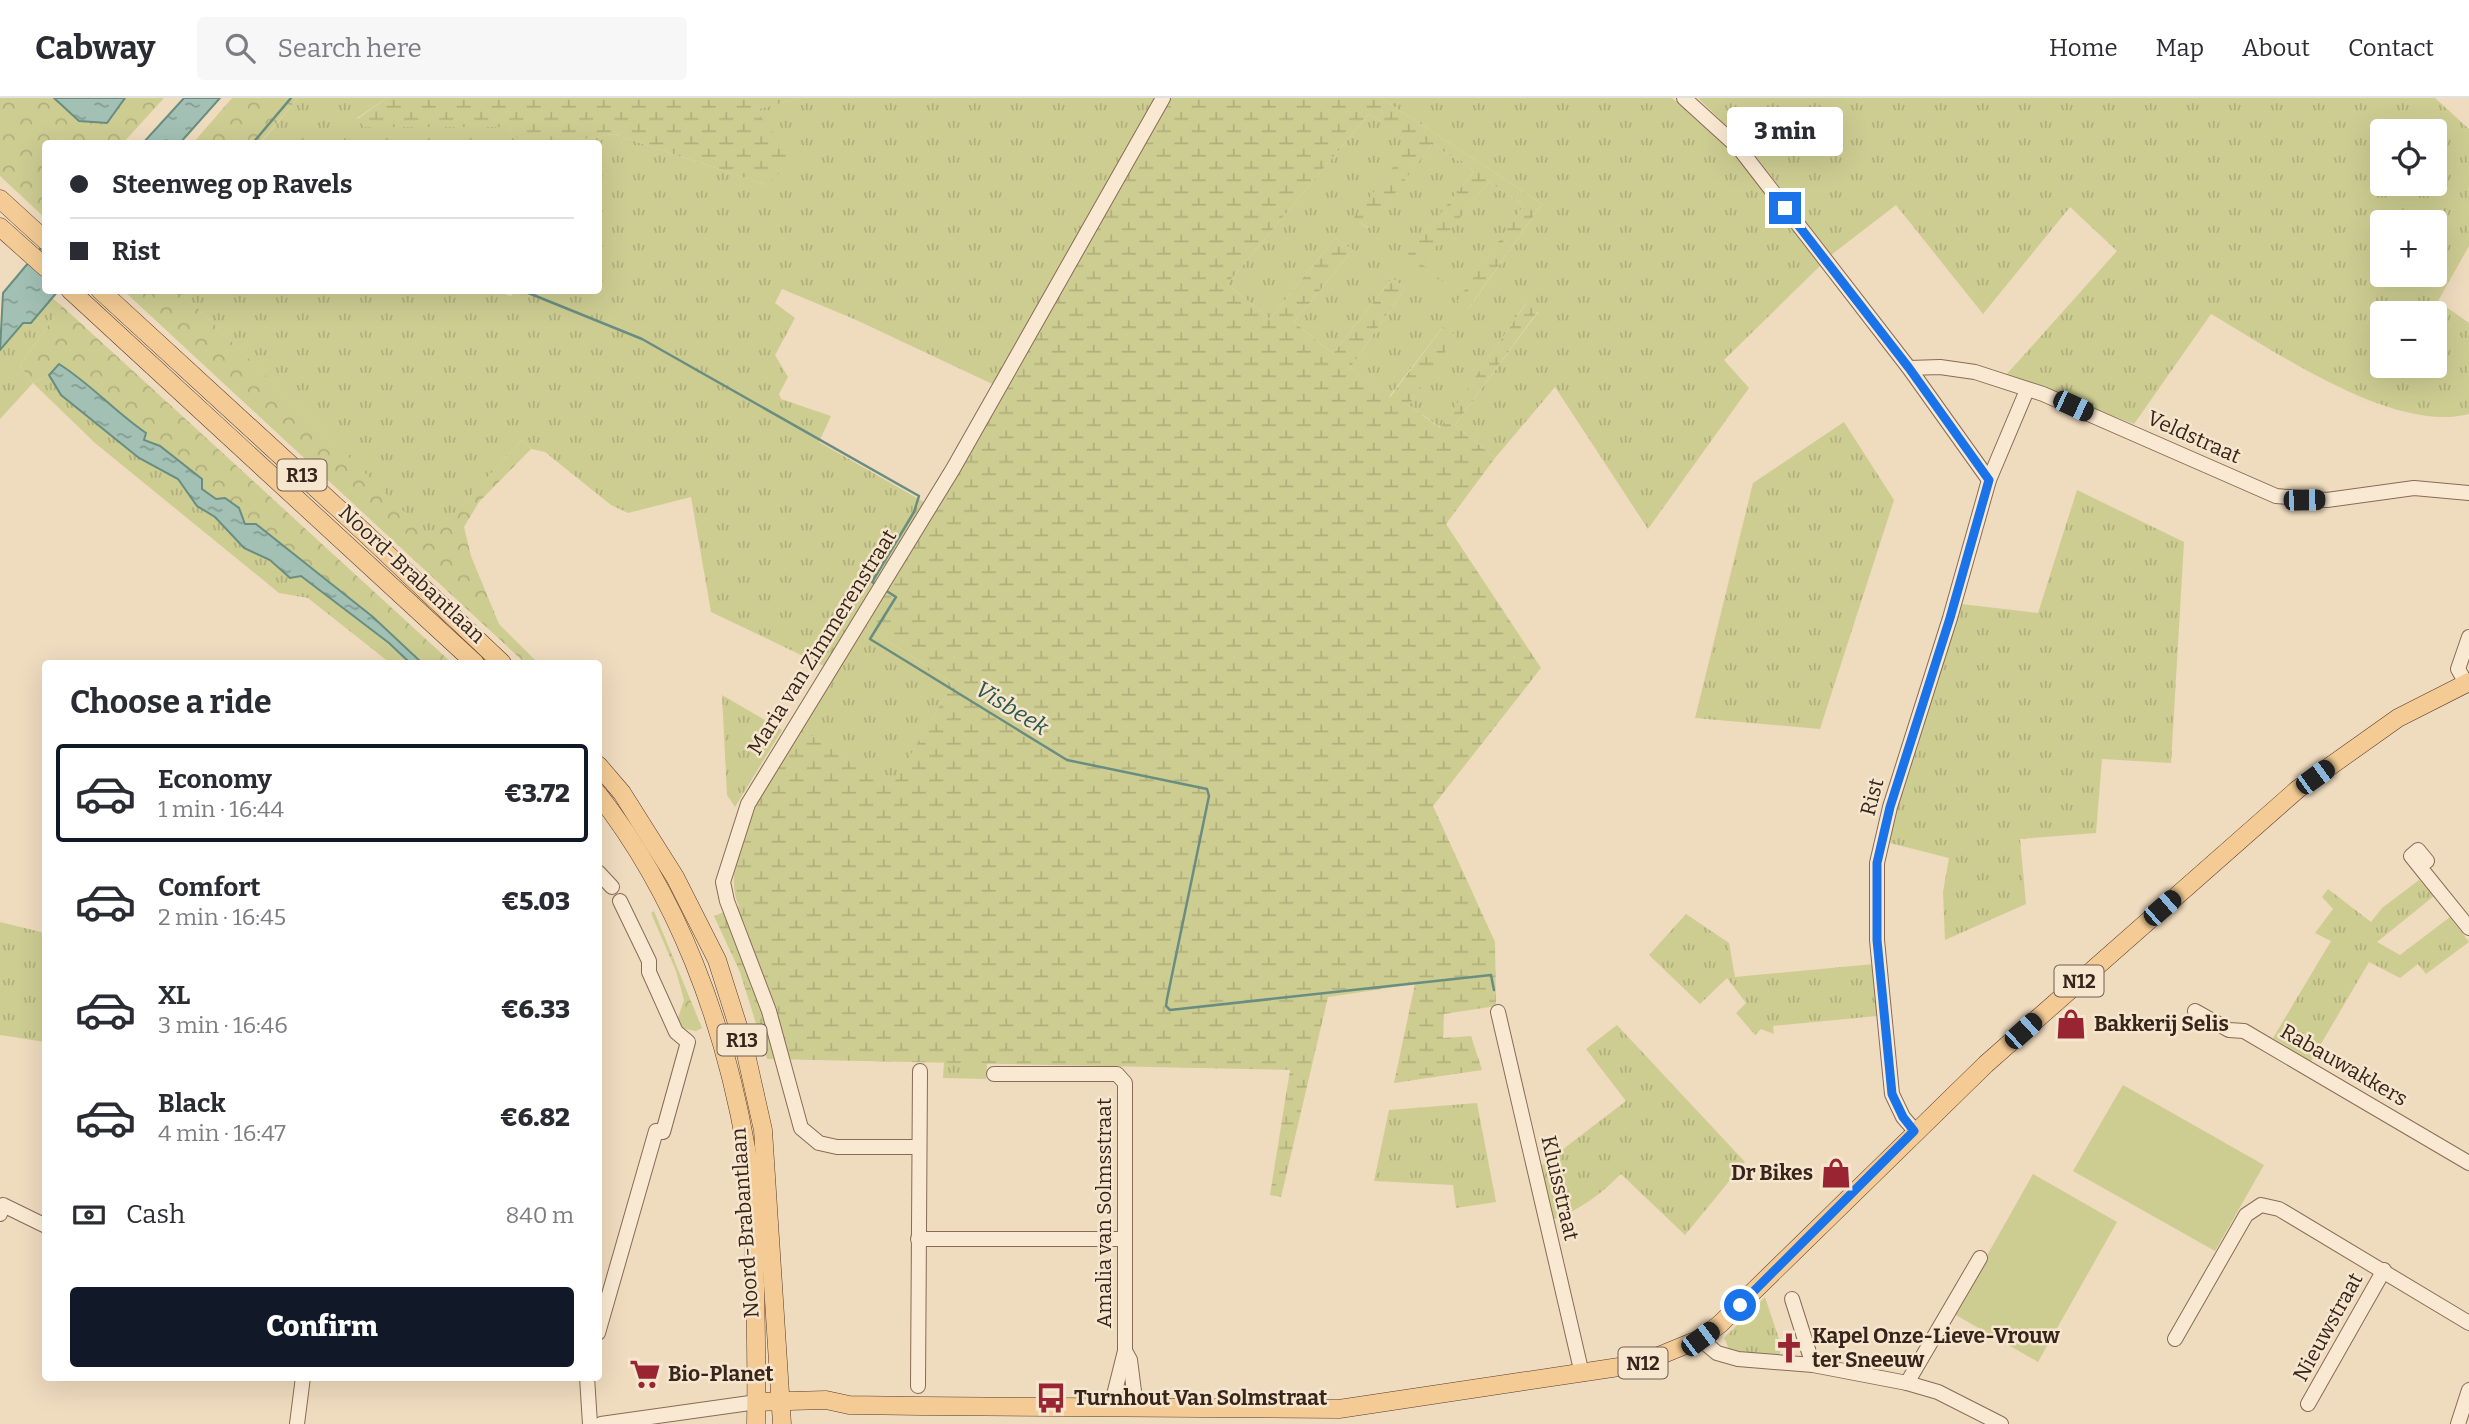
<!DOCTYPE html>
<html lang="en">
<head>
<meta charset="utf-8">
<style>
	body { margin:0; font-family:Bitter,serif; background:#f7f7f7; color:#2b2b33; height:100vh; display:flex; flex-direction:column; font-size:26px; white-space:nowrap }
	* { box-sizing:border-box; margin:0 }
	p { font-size:23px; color:#7c7c81 }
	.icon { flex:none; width:38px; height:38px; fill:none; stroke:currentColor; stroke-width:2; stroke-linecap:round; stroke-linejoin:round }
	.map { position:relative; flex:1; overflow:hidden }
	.details { position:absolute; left:42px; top:562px; width:560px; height:721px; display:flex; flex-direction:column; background:#fff; border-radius:7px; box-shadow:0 7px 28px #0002 }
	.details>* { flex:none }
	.top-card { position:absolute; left:42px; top:42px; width:560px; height:154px; border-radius:7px; box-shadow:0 7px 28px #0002; display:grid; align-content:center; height:154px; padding:0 28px; background:#fff }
	.buttons { position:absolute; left:2370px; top:21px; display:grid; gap:14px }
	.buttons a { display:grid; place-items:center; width:77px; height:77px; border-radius:7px; background:#fff; box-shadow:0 7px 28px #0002; font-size:35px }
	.end { position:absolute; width:32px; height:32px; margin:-16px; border:9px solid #1a73e8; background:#fff; box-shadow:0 0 0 4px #fff }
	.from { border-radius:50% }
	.bubble { position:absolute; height:49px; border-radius:7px; background:#fff; box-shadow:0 7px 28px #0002; font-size:23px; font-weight:800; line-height:49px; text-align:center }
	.car { position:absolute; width:21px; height:42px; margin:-21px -10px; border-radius:9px; box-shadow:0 0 5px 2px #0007; background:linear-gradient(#222 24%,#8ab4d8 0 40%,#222 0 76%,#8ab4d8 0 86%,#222 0) }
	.top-card b { display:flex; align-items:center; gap:24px; height:66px; font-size:26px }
	.top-card b+b { border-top:2px solid #e1e1e2 }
	.top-card i { width:18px; height:18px; background:#2b2b33 }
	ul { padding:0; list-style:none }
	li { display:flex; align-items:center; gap:21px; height:98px; margin:0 14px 10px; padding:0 14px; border:4px solid transparent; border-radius:7px }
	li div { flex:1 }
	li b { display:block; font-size:26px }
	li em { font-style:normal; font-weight:800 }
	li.selected { border-color:#111827 }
	li>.icon { width:63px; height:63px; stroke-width:1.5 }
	h2 { padding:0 28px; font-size:32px; line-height:84px }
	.pay { display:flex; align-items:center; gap:18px; height:77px; padding:0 28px; font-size:26px }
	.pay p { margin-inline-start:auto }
	.primary-button { display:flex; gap:14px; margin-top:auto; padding:14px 28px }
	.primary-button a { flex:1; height:80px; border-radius:7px; background:#111827; color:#fff; font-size:28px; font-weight:800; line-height:80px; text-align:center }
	header { display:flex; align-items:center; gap:42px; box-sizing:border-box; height:98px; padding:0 35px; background:#fff; border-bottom:2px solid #e1e1e2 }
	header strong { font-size:33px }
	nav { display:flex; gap:38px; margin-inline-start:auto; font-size:24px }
	.search { width:490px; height:63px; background:#f7f7f7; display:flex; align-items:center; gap:18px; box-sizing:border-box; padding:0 24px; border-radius:7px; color:#7c7c81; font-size:26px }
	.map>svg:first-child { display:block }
</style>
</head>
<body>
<header>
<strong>Cabway</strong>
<div class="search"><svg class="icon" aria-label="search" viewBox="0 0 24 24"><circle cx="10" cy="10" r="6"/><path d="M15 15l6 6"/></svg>Search here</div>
<nav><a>Home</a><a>Map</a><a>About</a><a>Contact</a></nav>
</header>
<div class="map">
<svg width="2469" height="1326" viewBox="0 0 2469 1326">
	<defs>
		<pattern id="grass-tufts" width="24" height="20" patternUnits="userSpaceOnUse" patternTransform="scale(1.75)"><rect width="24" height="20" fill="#cdcd92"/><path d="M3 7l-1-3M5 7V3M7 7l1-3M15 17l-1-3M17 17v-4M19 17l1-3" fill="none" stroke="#b1b07d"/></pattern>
		<pattern id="forest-crowns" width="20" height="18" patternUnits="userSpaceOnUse" patternTransform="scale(1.75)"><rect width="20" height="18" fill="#cdcd92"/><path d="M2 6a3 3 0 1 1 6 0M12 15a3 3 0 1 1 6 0" fill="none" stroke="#b1b07d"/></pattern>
		<pattern id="wetland-marsh" width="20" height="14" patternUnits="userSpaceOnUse" patternTransform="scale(1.75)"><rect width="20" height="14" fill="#cdcd92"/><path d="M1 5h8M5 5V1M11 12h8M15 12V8" fill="none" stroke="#b1b07d"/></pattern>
		<pattern id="water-ripples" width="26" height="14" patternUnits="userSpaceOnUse" patternTransform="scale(1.75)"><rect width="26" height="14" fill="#a2c0b4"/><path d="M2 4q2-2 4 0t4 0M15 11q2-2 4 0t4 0" fill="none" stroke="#859c92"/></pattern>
	</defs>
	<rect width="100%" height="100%" fill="#efdbbe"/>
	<g fill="url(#grass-tufts)" fill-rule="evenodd">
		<polygon points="298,0 387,0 357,20 364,29 508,29 522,45 260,46"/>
		<polygon points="800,0 1157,0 1055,179 1068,184 1003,291 854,221 782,191 775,205 795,220 775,257 788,279 779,296 781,301 831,318 819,344 924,404 824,568 711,514 691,399 628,415 611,407 545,354 531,351 522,342 431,441 180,193 494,192 511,198 514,193 598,192 598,46 560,45 613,36 767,87 754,12"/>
		<polygon points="1381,0 1672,0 1723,43 1823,165 1724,262 1749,290 1648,431 1555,289 1495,360 1455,327 1538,214 1526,205 1441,330 1409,307 1455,237 1442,230 1389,299 1350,270 1405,190 1392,180 1333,256 1294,224 1353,152 1335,140 1270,221 1227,186 1369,16 1414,43 1354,121 1368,130 1432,46 1474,73 1401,166 1447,187 1421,166 1489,84 1524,107 1458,203 1469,210 1542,106"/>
		<path d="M1698,0H2435L2469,31V148L2438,203L2469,225V316C2393,336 2275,253 2211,216L2134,326L2006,277L2117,153L2070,109L1983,216L1896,107L1831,157L1752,53ZM2382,33H2434V86H2382ZM2382,124H2434V177H2382ZM2382,215H2434V268H2382Z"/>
		<polygon points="52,200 62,208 20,267 32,285 49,277 61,297 139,360 178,381 197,408 215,419 244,450 270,462 290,480 301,478 389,545 410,565 390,565 308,500 279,495 95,345 33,285 0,321 0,252 23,225 31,224"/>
		<polygon points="1844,324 1894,402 1820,631 1695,620 1753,385"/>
		<polygon points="2077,392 2184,444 2171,665 2102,661 2096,735 2020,741 2026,806 1945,842 1943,794 1949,760 1886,744 1961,506 2038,515"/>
		<polygon points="864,528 953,585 891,691 800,630"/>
		<polygon points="722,597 782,632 735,709 727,697"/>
		<polygon points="2419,782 2434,798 2377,844 2400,857 2450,819 2469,844 2426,876 2418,866 2400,880 2369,864 2311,963 2273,940 2331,843 2315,835 2333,811 2322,799 2328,791 2371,824 2382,810"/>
		<polygon points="1686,816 1729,845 1735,879 1874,866 1877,918 1773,928 1774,936 1761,931 1755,937 1736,915 1746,905 1727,880 1700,906 1649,857"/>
		<polygon points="0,824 45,835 45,944 0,937"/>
		<path d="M1617,927L1745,1064L1685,1137L1621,1076C1601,1096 1580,1112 1552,1122L1541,1068L1626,1003L1586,951Z"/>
		<polygon points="944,964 987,965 986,981 943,980"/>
		<polygon points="1477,1005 1496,1104 1456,1110 1453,1087 1374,1083 1389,1012"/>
		<polygon points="1765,1199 1780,1244 1780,1260 1735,1254 1729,1251 1724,1240"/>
	</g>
	<g fill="url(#forest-crowns)">
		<polygon points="0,0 164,0 123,45 46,46 45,120 0,78"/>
		<polygon points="232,0 298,0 260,45 193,45"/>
		<polygon points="124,193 180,193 431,440 522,342 531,351 479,404 464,429 471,458 499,526 538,565 525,565"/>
		<path d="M62,208L452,565H422L373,519L256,426H245L201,391L160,348L144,342L146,335C115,314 91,285 59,266L49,277L32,285L20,267Z"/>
		<polygon points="654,813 702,930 696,933 675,929 684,902 676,873 651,815"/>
	</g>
	<g fill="url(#wetland-marsh)">
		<polygon points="387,0 800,0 755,12 795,60 767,87 613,36 560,45 522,46 508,29 364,29 357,21"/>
		<path d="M1171,0H1381L1542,106L1468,211L1457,203L1524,107L1489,84L1422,166L1447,187L1443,195L1400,166L1474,73L1432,46L1369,130L1353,121L1413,43L1369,16L1227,186L1270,221L1335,140L1353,152L1294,224L1333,256L1392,180L1405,190L1350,270L1390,299L1443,229L1456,238L1409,307L1440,330L1527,204L1538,213L1455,327L1495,360L1446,426L1541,570L1433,708L1495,844L1496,908L1444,916L1443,940L1471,938L1482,972L1394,985L1415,886L1328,899L1281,1099L1270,1097L1290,972L767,961L740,874L714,818L739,808C716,760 776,672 800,630L891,690L953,585L864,528L934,417Z"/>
	</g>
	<g fill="#cdcd92">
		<polygon points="2123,987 2264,1067 2215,1153 2073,1073"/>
		<polygon points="2033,1076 2117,1124 2038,1264 1954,1216"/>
	</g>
	<g fill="url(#water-ripples)" stroke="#698e81" stroke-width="2">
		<polygon points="54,0 125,0 107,25 79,23"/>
		<polygon points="184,0 220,0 180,45 143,45"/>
		<polygon points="45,145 46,192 58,193 31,225 23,225 0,252 3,195"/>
		<path d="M59,266C91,286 115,314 146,335L144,342L160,348L202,381V391L216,401L225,400L239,410L245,426H256L373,519L422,565H410L389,545L301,478L290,480L270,462L244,450L215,419L197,408L178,381L139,360L61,297L49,277Z"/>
	</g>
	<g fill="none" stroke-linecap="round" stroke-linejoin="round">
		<g stroke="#698e81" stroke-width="2.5">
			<polyline points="252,46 291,0"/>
			<polyline points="521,192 642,241 919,398 914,414 872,484 877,487"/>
			<polyline points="885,492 896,499 870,541 1067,662 1207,691 1209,698 1167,901 1166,908 1170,912 1491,877 1494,892"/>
		</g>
		<g stroke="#886b56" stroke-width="16">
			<g id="minor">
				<polyline points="1684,0 1739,50 1909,270 1989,382"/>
				<polyline points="1909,270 1940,269 1975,274 2043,296 2276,398 2327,402 2414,390 2469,395"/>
				<polyline points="2466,585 2458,571 2469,539"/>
				<polyline points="2419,768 2427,763 2418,752 2411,758 2419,768 2469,830"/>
				<polyline points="598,774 612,789"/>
				<polyline points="2195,913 2229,932 2244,933 2469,1065"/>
				<polyline points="1498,914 1582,1276"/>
				<polyline points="994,976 1117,976 1125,985 1125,1253 1111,1309"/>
				<polyline points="1915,1033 1903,1019 1892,996 1877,842 1877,765 1890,709 1950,520 1989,382 2027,292"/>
				<polyline points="919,1049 837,1049 819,1045 801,1030 769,913 727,803 723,784 748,706 953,371 1163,0"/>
				<polyline points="0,1116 3,1107 46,1128"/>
				<polyline points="918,1141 1124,1141"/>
				<polyline points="1792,1201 1813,1267"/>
				<polyline points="598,1235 656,1033 663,1034 688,944 676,934 649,874 649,863 620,803"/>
				<polyline points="1700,1241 1717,1255 1738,1261 1813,1267 1907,1285 1938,1294 2001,1326"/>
				<polyline points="2175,1241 2246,1117 2261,1107 2279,1111 2469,1225"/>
				<polyline points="1125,1253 1130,1262 1136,1309"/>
				<polyline points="587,1279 590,1326"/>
				<polyline points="1907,1285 1980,1160"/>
				<polyline points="918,1288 920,973"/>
				<polyline points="2308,1306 2384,1172"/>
				<polyline points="297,1326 303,1279"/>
				<polyline points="601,1326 757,1304"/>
				<polyline points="2458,1326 2469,1292"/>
			</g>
		</g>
		<g stroke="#553a2b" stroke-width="19">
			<g id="major">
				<polyline points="0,101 46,143"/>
				<polyline points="0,129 46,170"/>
				<polyline points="70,192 475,565"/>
				<polyline points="100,192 366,436 502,565"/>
				<polyline points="598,667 622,695 675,779 717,862 744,947 763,1032 782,1326"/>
				<path d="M598,696C678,798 724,924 746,1050C754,1096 754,1142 755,1188C756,1234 757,1280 756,1326"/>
				<polyline points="757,1304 826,1302 849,1307 920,1308 1339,1311 1639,1266 1700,1241 1720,1226 1986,966 2298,691 2398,620 2469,584"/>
			</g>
		</g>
		<use href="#minor" stroke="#fae9d2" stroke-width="14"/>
		<use href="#major" stroke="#f4cb94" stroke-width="18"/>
	</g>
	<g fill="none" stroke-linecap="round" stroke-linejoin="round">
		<polyline stroke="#1a73e8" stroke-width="9" points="1740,1207 1914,1033 1903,1019 1892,996 1877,842 1877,765 1890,709 1950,520 1989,382 1909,270 1785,110"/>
	</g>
	<defs>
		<g id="shop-bare" transform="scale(2.415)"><path d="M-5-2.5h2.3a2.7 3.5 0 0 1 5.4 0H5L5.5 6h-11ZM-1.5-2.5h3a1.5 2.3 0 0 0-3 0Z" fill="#992533" stroke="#f6e6ce" stroke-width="2.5" paint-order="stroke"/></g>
		<g id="church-bare" transform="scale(2.415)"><path d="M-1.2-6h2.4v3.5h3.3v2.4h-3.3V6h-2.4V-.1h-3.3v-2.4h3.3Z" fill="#992533" stroke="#f6e6ce" stroke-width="2.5" paint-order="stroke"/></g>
		<g id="supermarket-bare" transform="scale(2.415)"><path d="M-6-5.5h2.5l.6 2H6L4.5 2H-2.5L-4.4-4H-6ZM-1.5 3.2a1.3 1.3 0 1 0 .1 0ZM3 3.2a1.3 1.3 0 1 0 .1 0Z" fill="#992533" stroke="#f6e6ce" stroke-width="2.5" paint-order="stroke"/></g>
		<g id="bus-bare" transform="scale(2.415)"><path d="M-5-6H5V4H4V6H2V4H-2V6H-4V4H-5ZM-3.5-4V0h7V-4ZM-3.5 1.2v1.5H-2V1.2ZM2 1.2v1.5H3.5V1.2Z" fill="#992533" stroke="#f6e6ce" stroke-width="2.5" paint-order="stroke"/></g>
	</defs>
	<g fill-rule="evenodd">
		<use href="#shop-bare" x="2071" y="926"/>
		<use href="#shop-bare" x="1836" y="1075"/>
		<use href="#church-bare" x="1789" y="1250"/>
		<use href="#supermarket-bare" x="645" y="1276"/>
		<use href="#bus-bare" x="1051" y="1300"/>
	</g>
	<g text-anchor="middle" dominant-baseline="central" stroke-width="5" stroke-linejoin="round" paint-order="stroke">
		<g fill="#f6e6ce" stroke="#705f51" stroke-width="2">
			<rect x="277.5" y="361.5" width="49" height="31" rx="5"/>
			<rect x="2054.5" y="867.5" width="49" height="31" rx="5"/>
			<rect x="717.5" y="926.5" width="49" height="31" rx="5"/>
			<rect x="1618.5" y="1249.5" width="49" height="31" rx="5"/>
		</g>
		<g font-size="19" font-weight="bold" fill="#37251c">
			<text x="302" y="377">R13</text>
			<text x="2079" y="883">N12</text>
			<text x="742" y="942">R13</text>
			<text x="1643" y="1265">N12</text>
		</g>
		<g font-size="21" fill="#37251c" stroke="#f6e6ce">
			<text transform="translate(2194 339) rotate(24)">Veldstraat</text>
			<text transform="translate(412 476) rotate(43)">Noord-Brabantlaan</text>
			<text transform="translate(822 544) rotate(-58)">Maria van Zimmerenstraat</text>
			<text transform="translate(1872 699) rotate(-75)">Rist</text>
			<text transform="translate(2344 967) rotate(30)">Rabauwakkers</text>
			<text transform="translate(1560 1090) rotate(77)">Kluisstraat</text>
			<text transform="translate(1104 1115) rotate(-90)">Amalia van Solmsstraat</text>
			<text transform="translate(745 1125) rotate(-94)">Noord-Brabantlaan</text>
			<text transform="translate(2328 1229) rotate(-61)">Nieuwstraat</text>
		</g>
		<g font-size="21" font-weight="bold" fill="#37251c" stroke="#f6e6ce" text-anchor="start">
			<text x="2094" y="926">Bakkerij Selis</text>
			<text x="1813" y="1075" text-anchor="end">Dr Bikes</text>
			<text x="1812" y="1238">Kapel Onze-Lieve-Vrouw<tspan x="1812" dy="24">ter Sneeuw</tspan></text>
			<text x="668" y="1276">Bio-Planet</text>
			<text x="1074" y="1300">Turnhout Van Solmstraat</text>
		</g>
		<g font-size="23" font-style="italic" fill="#2a574f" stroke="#f6e6ce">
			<text transform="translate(1012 610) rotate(32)">Visbeek</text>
		</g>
	</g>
</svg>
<div class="buttons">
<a><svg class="icon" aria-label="locate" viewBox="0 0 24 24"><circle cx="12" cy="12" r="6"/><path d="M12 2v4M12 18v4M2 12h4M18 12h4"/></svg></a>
<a>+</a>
<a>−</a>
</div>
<i class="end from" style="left:1740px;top:1207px"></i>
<i class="end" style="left:1785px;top:110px"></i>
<div class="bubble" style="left:1727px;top:9px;width:116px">3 min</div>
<i class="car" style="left:2073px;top:308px;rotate:115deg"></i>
<i class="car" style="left:2304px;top:402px;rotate:89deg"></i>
<i class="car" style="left:2315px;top:679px;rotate:54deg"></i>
<i class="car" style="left:2162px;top:810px;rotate:49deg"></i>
<i class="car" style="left:2023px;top:933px;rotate:48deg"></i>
<i class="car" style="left:1700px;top:1241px;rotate:53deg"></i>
<div class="top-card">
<b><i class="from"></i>Steenweg op Ravels</b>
<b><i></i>Rist</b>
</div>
<section class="details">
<h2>Choose a ride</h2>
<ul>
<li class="selected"><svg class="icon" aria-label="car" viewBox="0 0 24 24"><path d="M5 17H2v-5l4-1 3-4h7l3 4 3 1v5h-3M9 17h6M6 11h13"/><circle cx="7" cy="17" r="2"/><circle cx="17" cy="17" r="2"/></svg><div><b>Economy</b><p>1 min · 16:44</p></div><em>€3.72</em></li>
<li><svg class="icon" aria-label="car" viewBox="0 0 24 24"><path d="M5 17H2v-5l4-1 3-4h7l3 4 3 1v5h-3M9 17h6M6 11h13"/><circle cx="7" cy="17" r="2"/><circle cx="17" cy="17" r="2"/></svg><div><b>Comfort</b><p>2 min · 16:45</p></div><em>€5.03</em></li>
<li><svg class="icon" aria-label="car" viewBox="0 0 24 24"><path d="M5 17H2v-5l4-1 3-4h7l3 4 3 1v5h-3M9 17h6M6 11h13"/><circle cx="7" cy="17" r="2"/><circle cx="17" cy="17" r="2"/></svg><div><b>XL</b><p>3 min · 16:46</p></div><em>€6.33</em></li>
<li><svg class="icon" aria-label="car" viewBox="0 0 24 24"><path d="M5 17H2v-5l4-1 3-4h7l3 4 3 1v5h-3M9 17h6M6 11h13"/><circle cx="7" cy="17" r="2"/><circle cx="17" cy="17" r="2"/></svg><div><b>Black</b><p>4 min · 16:47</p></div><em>€6.82</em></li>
</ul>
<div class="pay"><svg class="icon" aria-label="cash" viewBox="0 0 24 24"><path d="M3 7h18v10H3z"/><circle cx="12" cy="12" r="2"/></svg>Cash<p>840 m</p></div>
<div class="primary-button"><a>Confirm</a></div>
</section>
</div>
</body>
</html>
